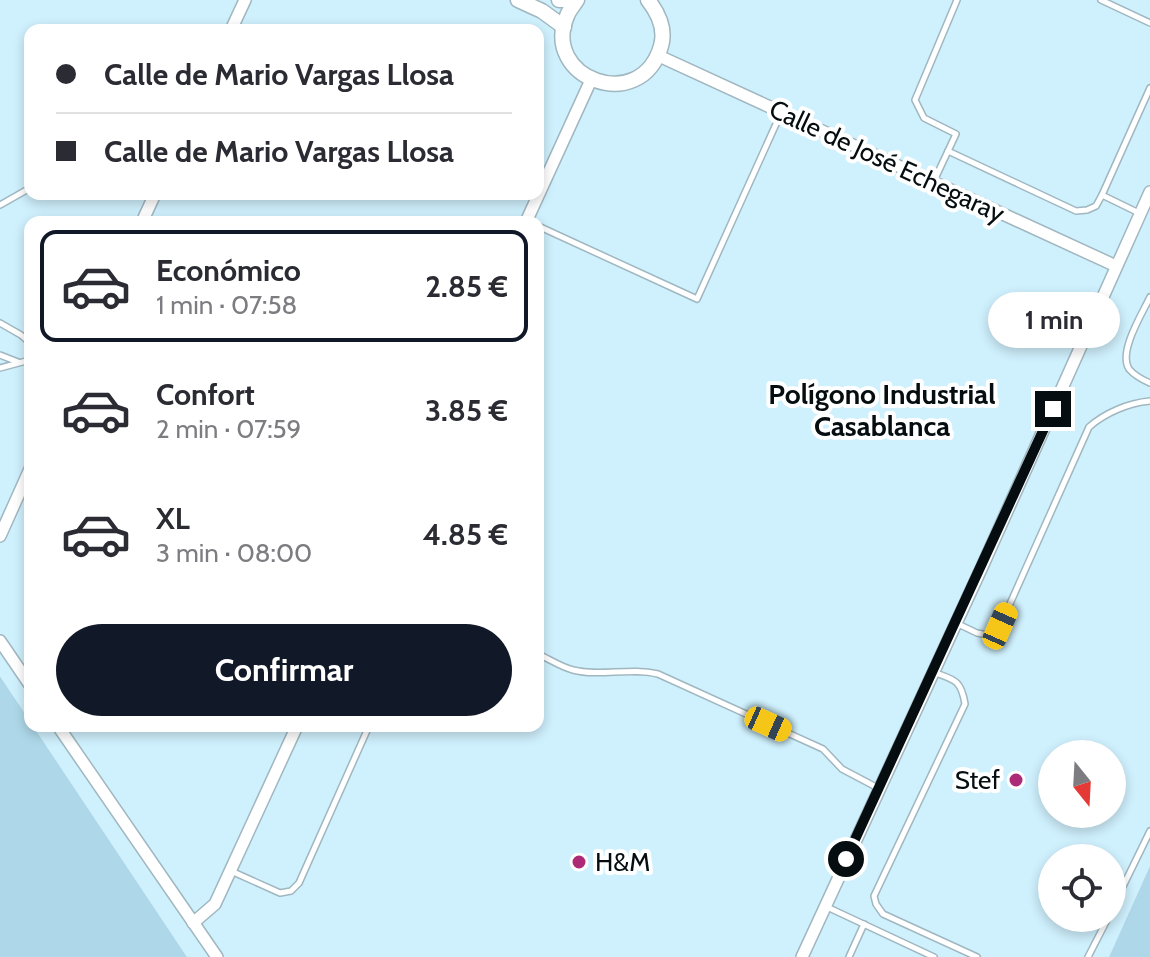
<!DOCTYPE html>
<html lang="es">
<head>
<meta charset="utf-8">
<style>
	body { margin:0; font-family:Cabin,sans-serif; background:#f2f2f3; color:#2b2b33; height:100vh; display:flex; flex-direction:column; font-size:30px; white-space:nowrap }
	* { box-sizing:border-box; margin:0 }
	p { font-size:26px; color:#7c7c81 }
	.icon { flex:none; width:44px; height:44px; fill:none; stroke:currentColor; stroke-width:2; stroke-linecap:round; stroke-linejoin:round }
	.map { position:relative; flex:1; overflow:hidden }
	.panel { position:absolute; left:24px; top:216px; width:520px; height:516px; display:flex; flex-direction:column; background:#fff; border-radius:16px; box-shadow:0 4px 12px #0003 }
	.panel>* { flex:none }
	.banner { position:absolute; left:24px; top:24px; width:520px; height:176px; border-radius:16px; box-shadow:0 4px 12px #0003; display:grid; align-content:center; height:176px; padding:0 32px; background:#fff }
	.needle { width:52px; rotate:162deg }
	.buttons { position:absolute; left:1038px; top:740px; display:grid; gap:16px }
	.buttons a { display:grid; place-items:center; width:88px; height:88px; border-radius:50%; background:#fff; box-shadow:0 4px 12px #0003; font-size:40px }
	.end { position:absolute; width:36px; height:36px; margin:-18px; border:10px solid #050d10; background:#fff; box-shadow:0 0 0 4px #fff }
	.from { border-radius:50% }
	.bubble { position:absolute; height:56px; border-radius:28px; background:#fff; box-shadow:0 4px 12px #0003; font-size:26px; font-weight:700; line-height:56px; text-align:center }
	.car { position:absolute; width:24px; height:48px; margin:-24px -12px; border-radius:10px; box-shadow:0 0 6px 2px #0007; background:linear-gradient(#f5c518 24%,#345 0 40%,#f5c518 0 76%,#345 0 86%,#f5c518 0) }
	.banner b { display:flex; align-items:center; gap:28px; height:76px; font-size:30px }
	.banner b+b { border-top:2px solid #e1e1e2 }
	.banner i { width:20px; height:20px; background:#2b2b33 }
	ul { padding:14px 0 0; list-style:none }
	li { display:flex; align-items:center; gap:24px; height:112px; margin:0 16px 12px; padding:0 16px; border:4px solid transparent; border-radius:16px }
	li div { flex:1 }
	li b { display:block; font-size:30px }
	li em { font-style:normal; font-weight:700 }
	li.active { border-color:#111827 }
	li>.icon { width:72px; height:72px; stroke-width:1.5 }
	.primary-button { display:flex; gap:16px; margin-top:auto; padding:16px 32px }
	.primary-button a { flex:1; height:92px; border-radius:48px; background:#111827; color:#fff; font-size:32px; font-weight:700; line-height:92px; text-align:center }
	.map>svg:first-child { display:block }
</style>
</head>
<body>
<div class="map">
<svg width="1150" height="957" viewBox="0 0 1150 957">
	<rect width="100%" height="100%" fill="#ebf9ff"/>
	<path fill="#cff0fd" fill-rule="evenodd" d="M0,0H1150V866L1109,957H187L33,726H538V222H30V721L0,675ZM30,30H538V194H30ZM1052,754H1112V814H1052ZM1052,858H1112V918H1052Z"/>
	<g fill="#aed8e9">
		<polygon points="0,676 30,721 30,726 33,726 187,957 0,957"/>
		<polygon points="1150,866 1150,957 1109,957"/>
	</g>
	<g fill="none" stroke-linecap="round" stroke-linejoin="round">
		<g stroke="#a0b7c0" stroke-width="8">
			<g id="service">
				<polyline points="1101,0 1150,23"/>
				<polyline points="948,151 1076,211 1087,210 1096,206 1102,195"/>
				<polyline points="933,183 956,134 924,118 915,100 957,0"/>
				<polyline points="0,205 30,188"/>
				<polyline points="1139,213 1102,195 1150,88"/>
				<polyline points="538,226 697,299 781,113"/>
				<path d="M1150,297C1142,314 1118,352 1129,369C1134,375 1143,380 1150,383"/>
				<polyline points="0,323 21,335 30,343"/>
				<polyline points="0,355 18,362"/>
				<polyline points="0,368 30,360"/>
				<path d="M956,623L977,633L988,635L1000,626L1089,427C1105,413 1128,403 1150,401"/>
				<path d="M538,654C549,659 561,667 573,670C600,677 630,667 658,674L823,749L842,769L878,788"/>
				<path d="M933,672C954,680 961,679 965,704L874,896L876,904L883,914L977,957"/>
				<polyline points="231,871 280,893 291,891 299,883 369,726"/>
				<polyline points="827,907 934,957"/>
				<polyline points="1112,909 1150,831"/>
				<polyline points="849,957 864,924"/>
				<polyline points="1088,957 1108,918"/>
			</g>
		</g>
		<g stroke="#a0b7c0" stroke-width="14">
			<g id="minor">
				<polyline points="231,30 245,0"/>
				<polyline points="659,56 1116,266"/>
				<polyline points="142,222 155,194"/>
				<polyline points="526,222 591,80"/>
				<polyline points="0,536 30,469"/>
				<polyline points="0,641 30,685"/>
				<polyline points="58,726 217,957"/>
				<polyline points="193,923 215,904 297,726"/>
				<polyline points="802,957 982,567 1150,192"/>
			</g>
		</g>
		<g stroke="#a0b7c0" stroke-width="17">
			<g id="tertiary">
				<polyline points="518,0 542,11 564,27"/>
				<polyline points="559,0 575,0"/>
				<path d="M577,0C574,5 569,10 567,16C540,78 641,116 661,46C666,29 659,14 648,0"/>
			</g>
		</g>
		<polyline stroke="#8a969a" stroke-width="2" stroke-dasharray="8 4" stroke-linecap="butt" points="25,458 30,445"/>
		<use href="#service" stroke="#fff" stroke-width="5"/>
		<use href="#minor" stroke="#fff" stroke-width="11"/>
		<use href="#tertiary" stroke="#fff" stroke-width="14"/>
	</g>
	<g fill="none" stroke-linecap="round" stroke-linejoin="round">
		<polyline stroke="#050d10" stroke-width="10" points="846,859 1053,409"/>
	</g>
	<g fill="#ac2a76" stroke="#fff" stroke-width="3">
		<circle cx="1016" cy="780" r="8"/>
		<circle cx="579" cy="862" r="8"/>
	</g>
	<g text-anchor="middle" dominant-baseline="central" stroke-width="8" stroke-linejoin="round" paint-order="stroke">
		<g font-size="26" fill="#050d10" stroke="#fff">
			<text transform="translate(887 161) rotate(25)">Calle de José Echegaray</text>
		</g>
		<g font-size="26" fill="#050d10" stroke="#fff" text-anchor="end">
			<text x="1000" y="780">Stef</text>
			<text x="595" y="862" text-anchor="start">H&amp;M</text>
		</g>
		<g font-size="28" font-weight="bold" fill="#050d10" stroke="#fff">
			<text x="882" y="394">Polígono Industrial<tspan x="882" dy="32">Casablanca</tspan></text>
		</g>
	</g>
</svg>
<div class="buttons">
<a><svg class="needle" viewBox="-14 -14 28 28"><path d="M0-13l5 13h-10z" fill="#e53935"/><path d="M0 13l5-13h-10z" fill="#7c7c81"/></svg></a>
<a><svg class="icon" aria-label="locate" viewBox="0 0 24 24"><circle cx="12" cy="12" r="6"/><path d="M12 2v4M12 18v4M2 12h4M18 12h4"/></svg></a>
</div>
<i class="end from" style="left:846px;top:859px"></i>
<i class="end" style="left:1053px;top:409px"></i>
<div class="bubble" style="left:988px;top:292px;width:132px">1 min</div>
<i class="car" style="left:1000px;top:626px;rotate:24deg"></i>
<i class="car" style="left:768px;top:724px;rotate:114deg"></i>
<div class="banner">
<b><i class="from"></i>Calle de Mario Vargas Llosa</b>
<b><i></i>Calle de Mario Vargas Llosa</b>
</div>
<section class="panel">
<ul>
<li class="active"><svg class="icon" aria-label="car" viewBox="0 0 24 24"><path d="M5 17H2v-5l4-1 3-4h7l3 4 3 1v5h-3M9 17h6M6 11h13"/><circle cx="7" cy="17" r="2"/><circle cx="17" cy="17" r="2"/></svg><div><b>Económico</b><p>1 min · 07:58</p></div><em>2.85 €</em></li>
<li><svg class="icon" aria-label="car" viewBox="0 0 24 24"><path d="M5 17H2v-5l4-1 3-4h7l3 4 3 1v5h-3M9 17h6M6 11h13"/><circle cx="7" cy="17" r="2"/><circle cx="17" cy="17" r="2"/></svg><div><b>Confort</b><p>2 min · 07:59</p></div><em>3.85 €</em></li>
<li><svg class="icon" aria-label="car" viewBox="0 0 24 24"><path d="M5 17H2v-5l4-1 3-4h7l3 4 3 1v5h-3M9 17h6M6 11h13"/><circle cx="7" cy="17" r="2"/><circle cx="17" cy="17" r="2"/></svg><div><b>XL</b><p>3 min · 08:00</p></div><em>4.85 €</em></li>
</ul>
<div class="primary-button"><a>Confirmar</a></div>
</section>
</div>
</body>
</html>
